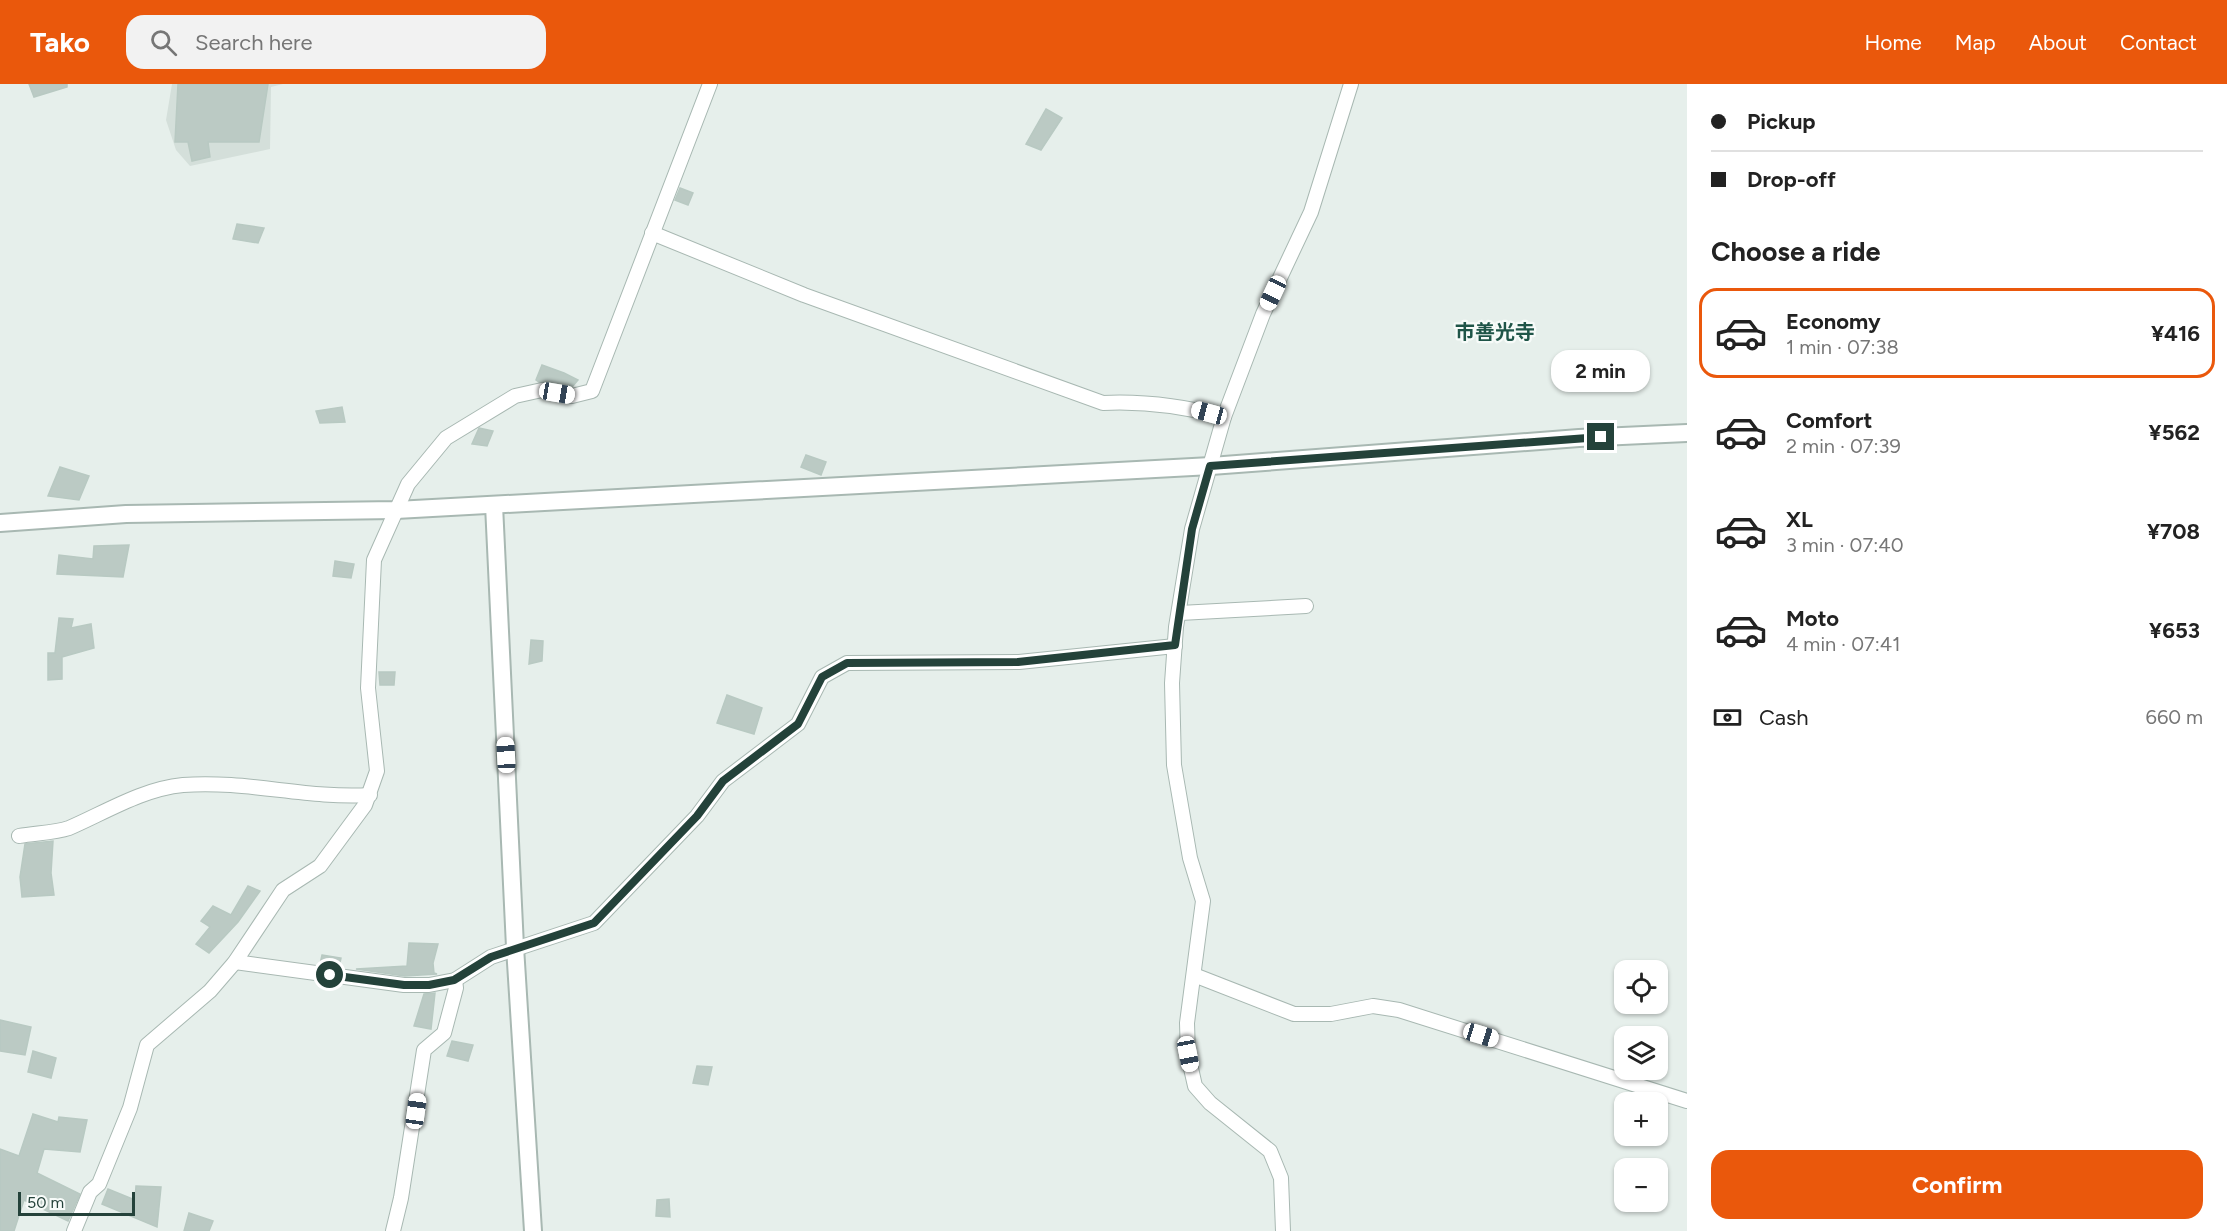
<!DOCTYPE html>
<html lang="en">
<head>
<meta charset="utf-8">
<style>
	body { margin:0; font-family:Figtree,"Noto Sans JP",sans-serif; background:#f2f2f2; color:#222; height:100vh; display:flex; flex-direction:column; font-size:22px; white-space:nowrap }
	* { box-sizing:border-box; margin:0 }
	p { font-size:20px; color:#767676 }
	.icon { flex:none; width:33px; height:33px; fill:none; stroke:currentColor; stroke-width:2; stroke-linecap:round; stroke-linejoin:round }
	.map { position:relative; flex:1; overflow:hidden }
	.drawer { display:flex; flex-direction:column; background:#fff; width:540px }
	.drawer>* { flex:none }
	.top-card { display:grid; align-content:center; height:132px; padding:0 24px; background:#fff }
	.fabs { position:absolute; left:1614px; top:876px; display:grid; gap:12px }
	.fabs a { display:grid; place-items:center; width:54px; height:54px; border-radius:12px; background:#fff; box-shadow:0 2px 4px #0004; font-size:30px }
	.scale { position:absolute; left:18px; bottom:15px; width:117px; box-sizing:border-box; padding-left:6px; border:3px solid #24423a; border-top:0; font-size:16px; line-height:21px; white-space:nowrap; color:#24423a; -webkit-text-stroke:4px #f7fbf9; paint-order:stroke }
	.end { position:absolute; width:27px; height:27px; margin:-14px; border:8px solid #24423a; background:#fff; box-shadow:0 0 0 3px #fff }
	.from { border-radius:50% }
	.bubble { position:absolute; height:42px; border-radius:18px; background:#fff; box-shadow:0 2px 4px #0004; font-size:20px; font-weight:700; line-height:42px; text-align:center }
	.car { position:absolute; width:18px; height:36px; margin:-18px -9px; border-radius:8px; box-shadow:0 0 4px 2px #0007; background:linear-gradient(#fff 24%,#345 0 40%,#fff 0 76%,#345 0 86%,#fff 0) }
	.top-card b { display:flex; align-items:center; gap:21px; height:57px; font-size:22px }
	.top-card b+b { border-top:2px solid #e0e0e0 }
	.top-card i { width:15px; height:15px; background:#222 }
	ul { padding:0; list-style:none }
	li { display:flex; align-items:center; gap:18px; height:90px; margin:0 12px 9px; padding:0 12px; border:3px solid transparent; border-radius:18px }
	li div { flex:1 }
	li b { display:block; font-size:22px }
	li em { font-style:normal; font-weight:700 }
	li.selected { border-color:#ea580c }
	li>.icon { width:54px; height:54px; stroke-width:1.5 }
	h2 { padding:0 24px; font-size:27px; line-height:72px }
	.pay { display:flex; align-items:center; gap:15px; height:66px; padding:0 24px; font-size:22px }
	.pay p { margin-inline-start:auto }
	.primary-button { display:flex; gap:12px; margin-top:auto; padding:12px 24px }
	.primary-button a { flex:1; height:69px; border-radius:18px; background:#ea580c; color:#fff; font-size:24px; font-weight:700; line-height:69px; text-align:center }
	header { display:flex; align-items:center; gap:36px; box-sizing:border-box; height:84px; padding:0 30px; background:#ea580c; color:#fff }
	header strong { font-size:28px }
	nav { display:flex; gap:33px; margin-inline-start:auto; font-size:21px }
	.search { width:420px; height:54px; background:#f2f2f2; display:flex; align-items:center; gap:15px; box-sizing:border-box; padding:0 21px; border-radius:18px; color:#767676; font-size:22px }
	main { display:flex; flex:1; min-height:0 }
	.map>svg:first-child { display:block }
</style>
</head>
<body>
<header>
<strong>Tako</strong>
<div class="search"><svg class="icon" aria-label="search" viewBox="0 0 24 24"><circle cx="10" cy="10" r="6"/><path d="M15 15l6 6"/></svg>Search here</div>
<nav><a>Home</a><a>Map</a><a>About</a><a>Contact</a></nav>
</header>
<main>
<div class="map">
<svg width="1687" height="1147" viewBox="0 0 1687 1147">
	<rect width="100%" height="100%" fill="#e6efeb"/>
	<polygon fill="#d4dfda" points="172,0 283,0 271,3 270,65 190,82 176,66 166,36"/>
	<g fill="#bbcac4" stroke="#b8c9c2" stroke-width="1.5">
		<polygon points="29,0 67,0 67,3 34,13"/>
		<polygon points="178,0 268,0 259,58 208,58 210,73 192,77 188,58 175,58"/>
		<polygon points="1046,25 1062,34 1041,66 1026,60"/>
		<polygon points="680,104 693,109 688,121 675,116"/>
		<polygon points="237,140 264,144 258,159 233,155"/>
		<polygon points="542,281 564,289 578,296 572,303 539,298 536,296"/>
		<polygon points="342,323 345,338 320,339 316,327"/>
		<polygon points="479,344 493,347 487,362 472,360"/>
		<polygon points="806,371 826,378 821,391 801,383"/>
		<polygon points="60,383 89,392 79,416 48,412"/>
		<polygon points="129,461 123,493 57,490 59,471 93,475 94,462"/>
		<polygon points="335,477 354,480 351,494 333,492"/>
		<polygon points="59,534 73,535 71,544 91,540 94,564 62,573 62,595 48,596 48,569 55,569"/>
		<polygon points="531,556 543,557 542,577 529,580"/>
		<polygon points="379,588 395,588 394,601 380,601"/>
		<polygon points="727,611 762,624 754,650 717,639"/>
		<polygon points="53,757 51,789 54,811 22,813 20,793 25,760"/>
		<polygon points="248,802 260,807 238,838 209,869 196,860 210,843 201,837 213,822 231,831"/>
		<polygon points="409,859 438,860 433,879 434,889 437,890 405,892 356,885 407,882"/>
		<polygon points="322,871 341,874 339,883 320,880"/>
		<polygon points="435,909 431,945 414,942 424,910"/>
		<polygon points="0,936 31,943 25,971 0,967"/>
		<polygon points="452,957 473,961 468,977 447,972"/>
		<polygon points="33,967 56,974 51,994 28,988"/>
		<polygon points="697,982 712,983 708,1001 693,999"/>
		<polygon points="33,1030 58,1038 59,1033 87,1036 80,1068 44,1065 37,1089 80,1110 68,1137 24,1116 14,1147 0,1147 0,1065 19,1072"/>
		<polygon points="136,1102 161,1103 157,1143 102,1120 108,1105 135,1116"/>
		<polygon points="669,1115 670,1133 656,1132 657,1116"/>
		<polygon points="189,1129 213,1137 209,1147 184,1147"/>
	</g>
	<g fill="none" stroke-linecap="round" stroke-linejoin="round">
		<g stroke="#a8b8b2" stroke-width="16">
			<g id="minor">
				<path d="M652,149L804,211L1103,319C1145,317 1183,322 1224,333"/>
				<polyline points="1180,529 1306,522"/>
				<path d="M19,752C35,749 54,749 69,744C106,728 142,705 183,701C246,696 307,715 370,711"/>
				<polyline points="235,878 404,901 429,901 455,896 491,873 594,839 697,732 723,697 798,640 822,593 847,579 1019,578 1175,562"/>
				<polyline points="1194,891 1294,930 1331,930 1373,922 1399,926 1687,1017"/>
				<polyline points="74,1147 90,1108 99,1100 130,1024 147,961 210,907 235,878 283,806 320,782 365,721 377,687 368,604 374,476 408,400 446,354 515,312 542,306 572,312 592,307 710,0"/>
				<polyline points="393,1147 401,1114 424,966 444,949 456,904 455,896"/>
				<polyline points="1283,1147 1281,1094 1270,1067 1210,1019 1195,1002 1188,971 1187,939 1203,817 1190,774 1174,681 1172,599 1176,543 1192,445 1224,333 1263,230 1311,128 1351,0"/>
			</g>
		</g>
		<g stroke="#a8b8b2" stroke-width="20">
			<g id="tertiary">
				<polyline points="494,421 515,863 533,1147"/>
				<polyline points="0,439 126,430 396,426 1211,382 1579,354 1687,349"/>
			</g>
		</g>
		<use href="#minor" stroke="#fff" stroke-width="14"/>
		<use href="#tertiary" stroke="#fff" stroke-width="16"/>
	</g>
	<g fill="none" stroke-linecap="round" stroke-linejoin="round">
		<polyline stroke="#24423a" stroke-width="8" points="330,891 404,901 429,901 454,896 491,873 594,839 697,732 723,697 798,640 822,593 847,579 1018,578 1175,561 1192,445 1210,382 1601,353"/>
	</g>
	<g text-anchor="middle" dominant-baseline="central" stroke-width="4.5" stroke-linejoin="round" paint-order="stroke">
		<g font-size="20" font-weight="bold" fill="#1f5548" stroke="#f7fbf9">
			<text x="1495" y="248">市善光寺</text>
		</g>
	</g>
</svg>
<div class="fabs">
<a><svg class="icon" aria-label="locate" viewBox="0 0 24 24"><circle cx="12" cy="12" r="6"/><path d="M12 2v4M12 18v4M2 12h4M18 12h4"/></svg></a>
<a><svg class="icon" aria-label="layers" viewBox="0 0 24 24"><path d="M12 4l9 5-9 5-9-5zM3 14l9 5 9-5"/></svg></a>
<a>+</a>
<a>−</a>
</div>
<div class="scale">50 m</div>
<i class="end from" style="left:330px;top:891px"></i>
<i class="end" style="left:1601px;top:353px"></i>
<div class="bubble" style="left:1551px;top:266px;width:99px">2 min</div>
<i class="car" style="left:1273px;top:209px;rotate:205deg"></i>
<i class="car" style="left:557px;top:309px;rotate:100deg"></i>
<i class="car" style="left:1209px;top:329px;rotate:285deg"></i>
<i class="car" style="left:506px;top:671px;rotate:357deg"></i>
<i class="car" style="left:1481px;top:951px;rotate:107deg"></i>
<i class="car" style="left:1188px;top:970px;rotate:169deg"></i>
<i class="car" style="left:416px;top:1027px;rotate:8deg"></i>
</div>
<section class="drawer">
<div class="top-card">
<b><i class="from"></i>Pickup</b>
<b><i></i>Drop-off</b>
</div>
<h2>Choose a ride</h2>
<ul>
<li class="selected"><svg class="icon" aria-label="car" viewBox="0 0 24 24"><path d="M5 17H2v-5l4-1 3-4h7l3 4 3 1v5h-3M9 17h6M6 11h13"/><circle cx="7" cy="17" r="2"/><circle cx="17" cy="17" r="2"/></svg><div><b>Economy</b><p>1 min · 07:38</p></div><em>¥416</em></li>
<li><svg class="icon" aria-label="car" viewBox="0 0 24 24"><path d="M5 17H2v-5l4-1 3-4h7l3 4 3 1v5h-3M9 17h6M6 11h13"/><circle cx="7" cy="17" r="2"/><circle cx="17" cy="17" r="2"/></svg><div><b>Comfort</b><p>2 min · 07:39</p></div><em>¥562</em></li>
<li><svg class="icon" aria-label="car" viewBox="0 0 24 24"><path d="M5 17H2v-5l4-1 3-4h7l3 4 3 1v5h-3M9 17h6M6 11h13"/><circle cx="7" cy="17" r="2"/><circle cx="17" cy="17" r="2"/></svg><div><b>XL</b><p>3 min · 07:40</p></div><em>¥708</em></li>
<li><svg class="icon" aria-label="car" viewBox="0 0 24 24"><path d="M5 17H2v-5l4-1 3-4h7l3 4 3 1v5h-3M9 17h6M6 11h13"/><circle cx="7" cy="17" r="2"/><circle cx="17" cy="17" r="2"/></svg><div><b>Moto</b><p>4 min · 07:41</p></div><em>¥653</em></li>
</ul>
<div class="pay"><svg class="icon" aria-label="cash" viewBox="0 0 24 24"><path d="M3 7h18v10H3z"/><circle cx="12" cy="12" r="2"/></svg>Cash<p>660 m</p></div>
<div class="primary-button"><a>Confirm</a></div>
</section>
</main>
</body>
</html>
